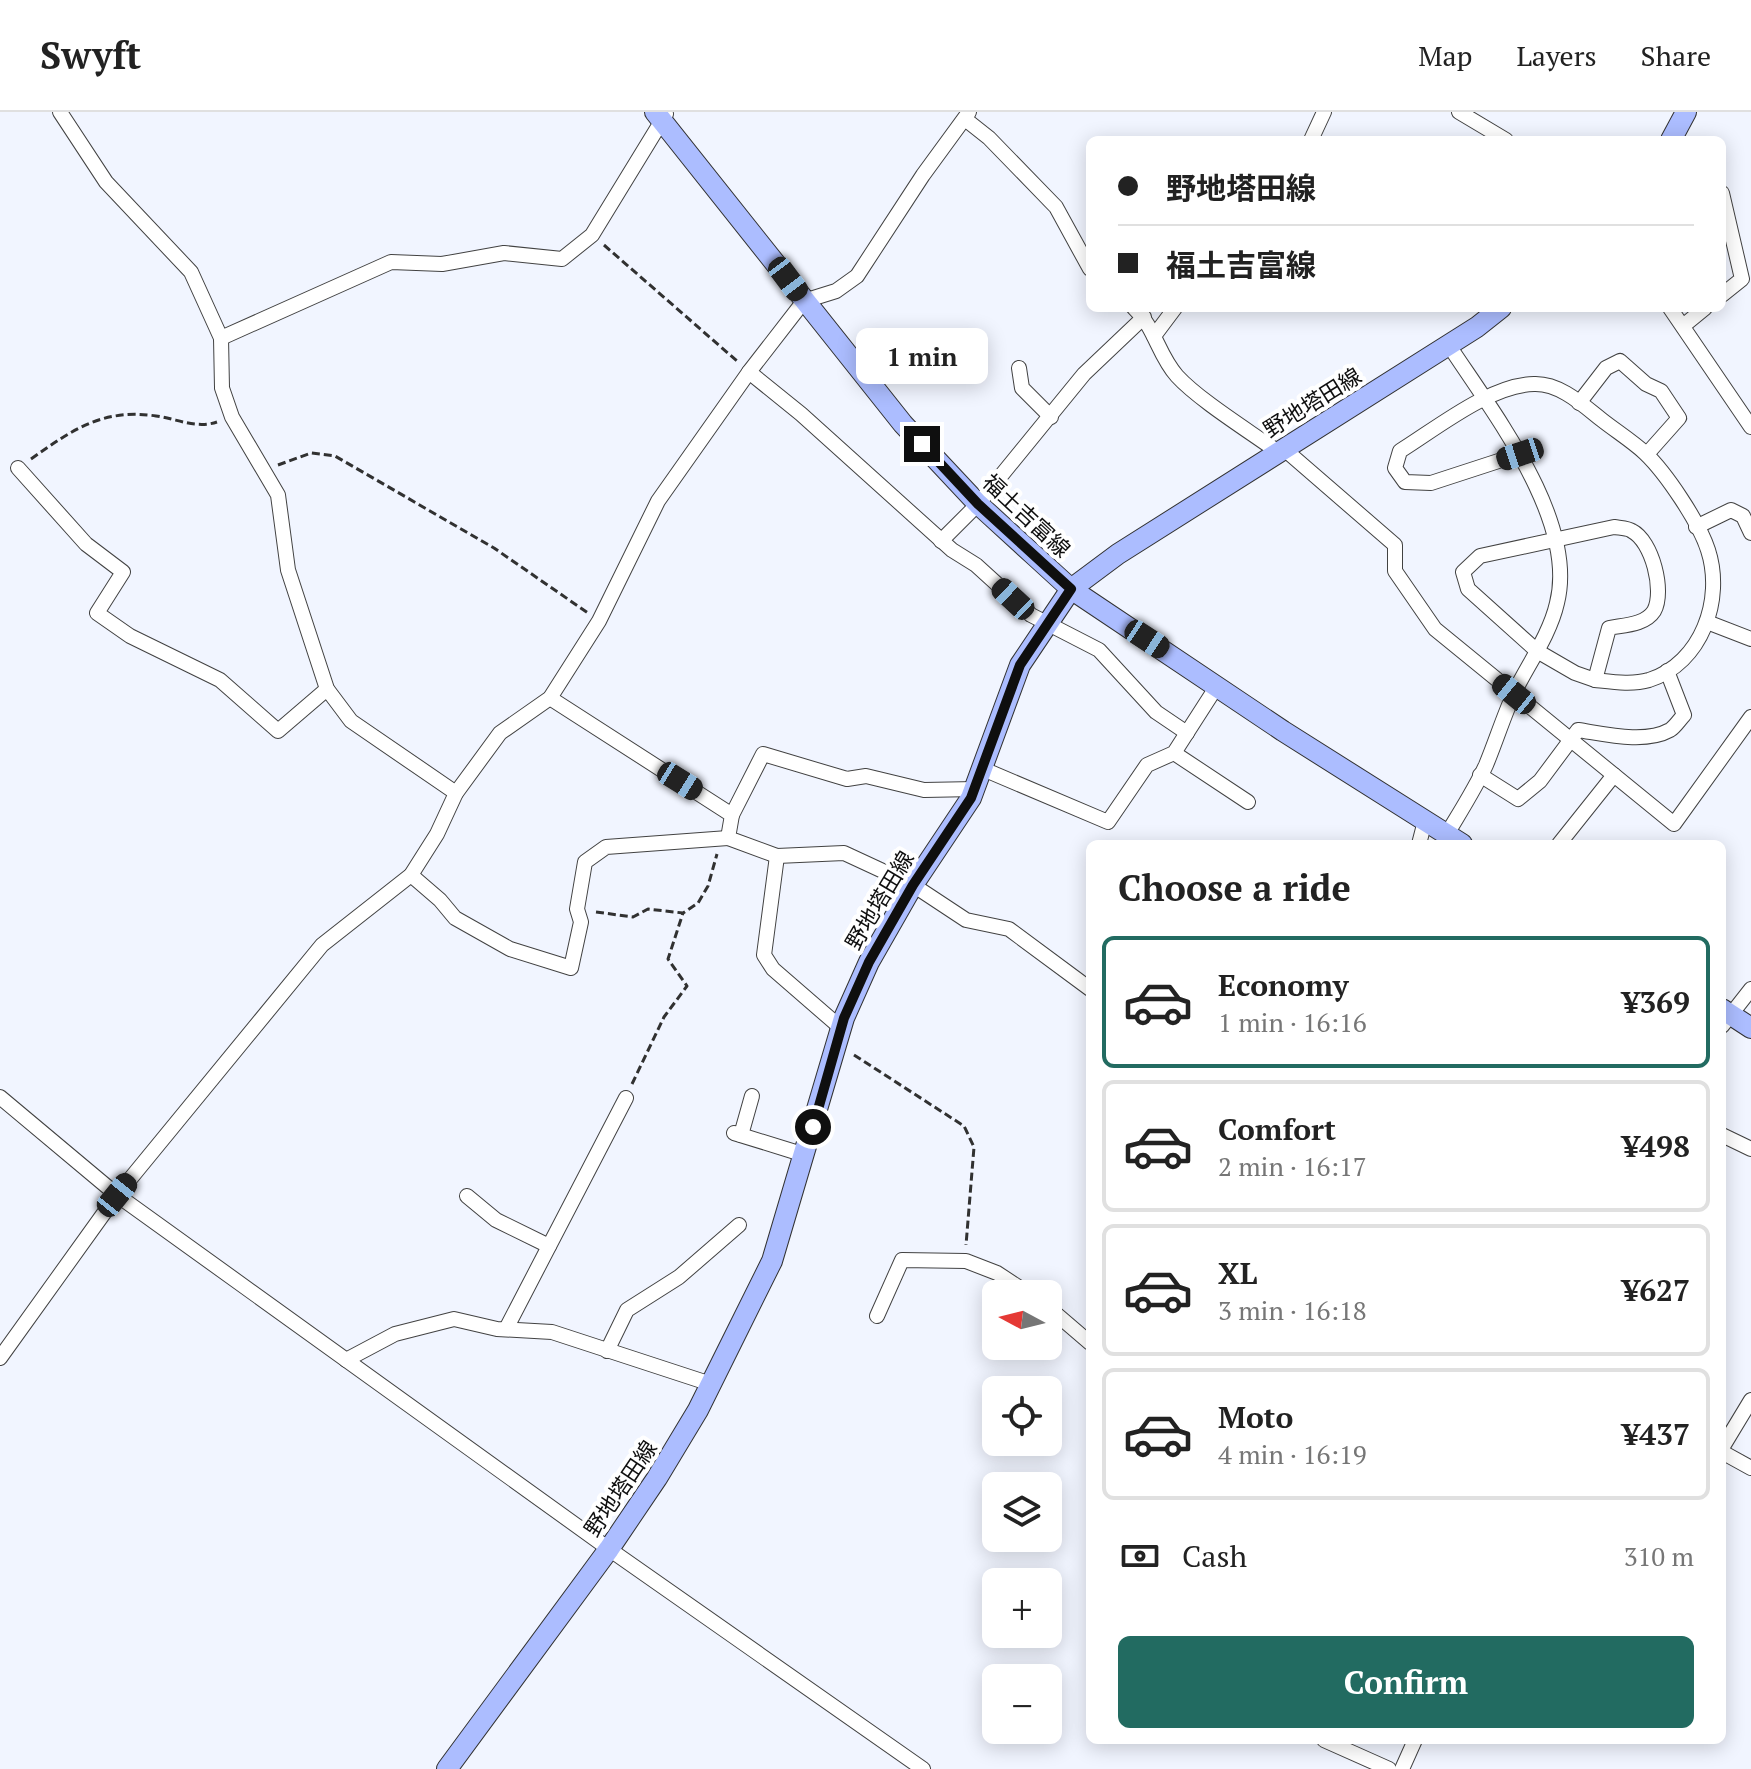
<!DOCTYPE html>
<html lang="en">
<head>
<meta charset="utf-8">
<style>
	body { margin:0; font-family:"PT Serif","Noto Sans JP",serif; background:#f6f6f6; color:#222; height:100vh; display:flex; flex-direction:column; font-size:30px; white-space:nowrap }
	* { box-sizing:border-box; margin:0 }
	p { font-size:26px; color:#767676 }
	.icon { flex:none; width:44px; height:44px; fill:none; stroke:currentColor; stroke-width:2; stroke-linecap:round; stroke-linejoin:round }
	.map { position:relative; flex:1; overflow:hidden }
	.side { position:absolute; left:1086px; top:728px; width:640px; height:904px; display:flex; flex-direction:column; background:#fff; border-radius:12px; box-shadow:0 4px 20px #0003 }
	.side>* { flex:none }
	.guide { position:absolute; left:1086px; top:24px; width:640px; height:176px; border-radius:12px; box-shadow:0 4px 20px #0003; display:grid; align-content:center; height:176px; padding:0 32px; background:#fff }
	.needle { width:52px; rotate:277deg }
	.tools { position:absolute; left:982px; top:1168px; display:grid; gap:16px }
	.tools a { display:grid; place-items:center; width:80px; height:80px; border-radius:12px; background:#fff; box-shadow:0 4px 20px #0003; font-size:40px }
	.end { position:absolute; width:36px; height:36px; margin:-18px; border:10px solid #0f0f0f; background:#fff; box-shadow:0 0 0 4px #fff }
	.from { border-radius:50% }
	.bubble { position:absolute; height:56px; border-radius:12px; background:#fff; box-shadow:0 4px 20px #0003; font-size:26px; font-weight:800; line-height:56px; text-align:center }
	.car { position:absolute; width:24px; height:48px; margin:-24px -12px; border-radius:10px; box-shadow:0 0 6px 2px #0007; background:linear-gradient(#222 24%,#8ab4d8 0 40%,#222 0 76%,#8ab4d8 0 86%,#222 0) }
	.guide b { display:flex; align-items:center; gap:28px; height:76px; font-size:30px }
	.guide b+b { border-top:2px solid #e0e0e0 }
	.guide i { width:20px; height:20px; background:#222 }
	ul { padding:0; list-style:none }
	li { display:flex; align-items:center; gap:24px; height:132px; margin:0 16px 12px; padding:0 16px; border:4px solid #e0e0e0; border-radius:12px }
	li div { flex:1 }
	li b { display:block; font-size:30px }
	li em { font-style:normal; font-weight:800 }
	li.selected { border-color:#226b61 }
	li>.icon { width:72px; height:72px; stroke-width:1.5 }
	h2 { padding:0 32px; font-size:36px; line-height:96px }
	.pay { display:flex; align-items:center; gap:20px; height:88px; padding:0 32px; font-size:30px }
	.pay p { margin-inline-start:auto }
	.button { display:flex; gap:16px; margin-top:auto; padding:16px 32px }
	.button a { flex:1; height:92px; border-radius:12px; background:#226b61; color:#fff; font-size:32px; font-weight:800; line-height:92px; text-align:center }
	header { display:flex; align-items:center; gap:48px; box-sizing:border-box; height:112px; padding:0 40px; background:#fff; border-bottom:2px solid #e0e0e0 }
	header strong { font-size:38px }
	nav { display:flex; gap:44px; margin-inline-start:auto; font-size:28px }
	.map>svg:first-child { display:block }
</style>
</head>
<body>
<header>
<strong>Swyft</strong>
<nav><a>Map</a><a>Layers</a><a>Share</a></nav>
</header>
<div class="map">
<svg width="1751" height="1657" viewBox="0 0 1751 1657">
	<rect width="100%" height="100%" fill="#f1f5ff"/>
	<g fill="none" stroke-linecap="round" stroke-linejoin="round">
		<g stroke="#424242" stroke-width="16">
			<g id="street">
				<polyline points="60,0 106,70 191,160 221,226 222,276 232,305 278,383 288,458 327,577 351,609 456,681"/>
				<polyline points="1459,0 1506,28"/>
				<polyline points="965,7 989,26 1056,95 1090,157"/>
				<polyline points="1311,28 1324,0"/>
				<polyline points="1722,81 1742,167 1722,183"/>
				<path d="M1134,196C1155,215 1158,243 1177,264C1199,288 1249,319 1278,340"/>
				<polyline points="1670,196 1751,315"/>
				<polyline points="1683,214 1705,196"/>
				<polyline points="1154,224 1175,196"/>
				<polyline points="221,226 391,150 442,152 504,141 562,147 592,123 666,2"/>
				<polyline points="1019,256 1022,276 1051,305"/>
				<polyline points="749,260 801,302 952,438 976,453 1031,503 1099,538 1156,600 1187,621"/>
				<polyline points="1579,291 1606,256 1620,249 1646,272 1661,279 1679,306 1647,342"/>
				<polyline points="1283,336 1395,433 1395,459 1435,517 1674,712 1751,605"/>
				<path d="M1520,342L1431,371L1405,370L1395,356L1400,339C1437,316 1490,273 1534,272C1560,271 1583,293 1602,308C1616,319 1632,329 1645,341C1666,361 1699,410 1708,438C1724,487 1702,551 1649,568C1632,573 1613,570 1595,568"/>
				<polyline points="18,356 86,432 123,460 97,501 130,524 220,568 278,619 327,577"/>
				<path d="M1614,415C1620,416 1628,416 1632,419C1652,429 1665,479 1654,499C1645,513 1624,513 1609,516L1595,568L1575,561L1537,539L1468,477L1463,460L1480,444Z"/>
				<polyline points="1696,415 1731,398 1743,404 1751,421"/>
				<polyline points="941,429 978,392 1084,262 1144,205"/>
				<polyline points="1707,510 1751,527"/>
				<polyline points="550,586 732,703 728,726 777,744 844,741 913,773 966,808 1009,817 1090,877"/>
				<polyline points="1174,641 1248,690"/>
				<polyline points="983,657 1108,710 1147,653 1174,641 1217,574"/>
				<path d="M1480,663L1518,687L1540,669L1578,618C1605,622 1645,632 1670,618C1675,615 1680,607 1684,603L1667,559"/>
				<polyline points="732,703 763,642 847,667 866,664 924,678 975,677"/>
				<path d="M1447,722C1460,700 1475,677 1486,653C1496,629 1504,603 1515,579C1529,551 1550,522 1557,491C1578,408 1491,298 1448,232"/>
				<polyline points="1419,732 1425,709"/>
				<polyline points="1559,732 1614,663"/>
				<polyline points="777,744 764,843 773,857 841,916"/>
				<polyline points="411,763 440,788 455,806 510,837 571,856 581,810 577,797 585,750 606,735 728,726"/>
				<polyline points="1722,914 1751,877"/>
				<polyline points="0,985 117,1083 609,1437 923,1657"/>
				<polyline points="734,1021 805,1043"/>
				<polyline points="741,1023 752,984"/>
				<polyline points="1722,1023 1751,1037"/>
				<polyline points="467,1084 496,1108 549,1134"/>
				<polyline points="1048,1195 1090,1231"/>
				<polyline points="877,1204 902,1148 966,1149 997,1161 1029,1182"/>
				<polyline points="506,1217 626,986"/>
				<polyline points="607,1239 627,1198 679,1165 739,1113"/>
				<polyline points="0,1246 117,1083 322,833 411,763 437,722 456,681 500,621 550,586 599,509 658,389 749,260 804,189 836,179 857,164 923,63 969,0"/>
				<polyline points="346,1248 395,1222 454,1207 497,1217 552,1220 711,1272"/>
				<polyline points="1722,1336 1751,1288"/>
				<polyline points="1722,1340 1751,1356"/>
				<polyline points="1324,1628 1389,1657"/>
				<polyline points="1402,1657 1415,1628"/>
			</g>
		</g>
		<g stroke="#313131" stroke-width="22">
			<g id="secondary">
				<polyline points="655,0 903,312 978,392 1036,445 1071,477 1283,619 1462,732"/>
				<polyline points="1671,28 1686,0"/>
				<polyline points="1722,897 1751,916"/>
				<polyline points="447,1657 609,1437 657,1366 698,1298 772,1149 844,906 869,850 913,773 971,686 1020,553 1071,477 1118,442 1477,215 1501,196"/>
			</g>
		</g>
		<g stroke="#313131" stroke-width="3" stroke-dasharray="8 4" stroke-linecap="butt">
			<polyline points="604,133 737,249"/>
			<path d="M31,347C72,318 103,296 156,304C178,307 196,317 217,310"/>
			<polyline points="278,353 311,341 335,344 494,436 588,501"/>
			<polyline points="596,800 633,805 648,797 683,801 698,791 708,774 717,742"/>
			<polyline points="854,943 964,1014 974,1035 966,1133"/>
			<polyline points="632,972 664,905 687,874 668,847 683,801"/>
		</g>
		<use href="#street" stroke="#fff" stroke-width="14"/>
		<use href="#secondary" stroke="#acbdff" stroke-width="20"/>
	</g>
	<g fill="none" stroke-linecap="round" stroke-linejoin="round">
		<polyline stroke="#0f0f0f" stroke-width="10" points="813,1015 844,906 869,850 913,773 971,686 1020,553 1071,477 978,392 922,332"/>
	</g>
	<g text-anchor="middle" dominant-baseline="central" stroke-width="8" stroke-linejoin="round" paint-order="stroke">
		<g font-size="22" fill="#0f0f0f" stroke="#fff">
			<text transform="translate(1312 290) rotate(-32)">野地塔田線</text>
			<text transform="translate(1027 403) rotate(43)">福土吉富線</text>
			<text transform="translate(879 788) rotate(-59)">野地塔田線</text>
			<text transform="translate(620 1376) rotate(-56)">野地塔田線</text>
		</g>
	</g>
</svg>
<div class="tools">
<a><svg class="needle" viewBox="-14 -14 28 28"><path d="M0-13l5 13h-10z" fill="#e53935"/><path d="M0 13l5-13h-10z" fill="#767676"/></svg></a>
<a><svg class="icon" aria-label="locate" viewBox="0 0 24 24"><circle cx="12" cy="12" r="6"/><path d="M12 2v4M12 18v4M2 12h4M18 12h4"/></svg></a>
<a><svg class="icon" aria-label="layers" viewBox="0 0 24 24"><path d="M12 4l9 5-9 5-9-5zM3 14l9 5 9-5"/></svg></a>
<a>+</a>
<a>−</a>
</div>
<i class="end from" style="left:813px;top:1015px"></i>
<i class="end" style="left:922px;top:332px"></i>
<div class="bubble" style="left:856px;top:216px;width:132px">1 min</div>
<i class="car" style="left:788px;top:167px;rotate:143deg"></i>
<i class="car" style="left:1520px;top:342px;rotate:252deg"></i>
<i class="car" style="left:1013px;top:487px;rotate:313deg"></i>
<i class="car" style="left:1147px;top:527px;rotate:123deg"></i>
<i class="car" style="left:1514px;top:582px;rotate:309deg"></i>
<i class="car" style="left:680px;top:669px;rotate:122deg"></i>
<i class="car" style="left:117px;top:1083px;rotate:39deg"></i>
<div class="guide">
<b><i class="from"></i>野地塔田線</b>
<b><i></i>福土吉富線</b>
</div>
<section class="side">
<h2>Choose a ride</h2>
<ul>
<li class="selected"><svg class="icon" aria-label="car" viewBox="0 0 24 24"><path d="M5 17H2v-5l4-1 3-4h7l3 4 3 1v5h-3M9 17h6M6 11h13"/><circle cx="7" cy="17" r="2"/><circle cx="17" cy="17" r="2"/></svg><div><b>Economy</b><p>1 min · 16:16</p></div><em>¥369</em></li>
<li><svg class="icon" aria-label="car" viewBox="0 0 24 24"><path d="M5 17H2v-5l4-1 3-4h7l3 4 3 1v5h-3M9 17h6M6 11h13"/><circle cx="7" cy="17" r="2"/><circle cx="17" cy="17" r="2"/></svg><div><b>Comfort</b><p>2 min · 16:17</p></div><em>¥498</em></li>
<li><svg class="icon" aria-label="car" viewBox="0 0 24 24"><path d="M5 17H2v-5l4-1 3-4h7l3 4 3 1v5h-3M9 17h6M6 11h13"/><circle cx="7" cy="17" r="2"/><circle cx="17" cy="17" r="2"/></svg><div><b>XL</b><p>3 min · 16:18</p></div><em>¥627</em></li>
<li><svg class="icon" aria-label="car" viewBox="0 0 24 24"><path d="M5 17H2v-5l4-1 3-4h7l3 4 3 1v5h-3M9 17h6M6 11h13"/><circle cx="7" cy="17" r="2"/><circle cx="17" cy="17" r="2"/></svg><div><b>Moto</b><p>4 min · 16:19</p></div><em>¥437</em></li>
</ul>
<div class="pay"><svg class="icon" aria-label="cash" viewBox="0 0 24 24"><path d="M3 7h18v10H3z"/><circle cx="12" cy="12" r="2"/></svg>Cash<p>310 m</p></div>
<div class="button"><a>Confirm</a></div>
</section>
</div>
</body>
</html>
